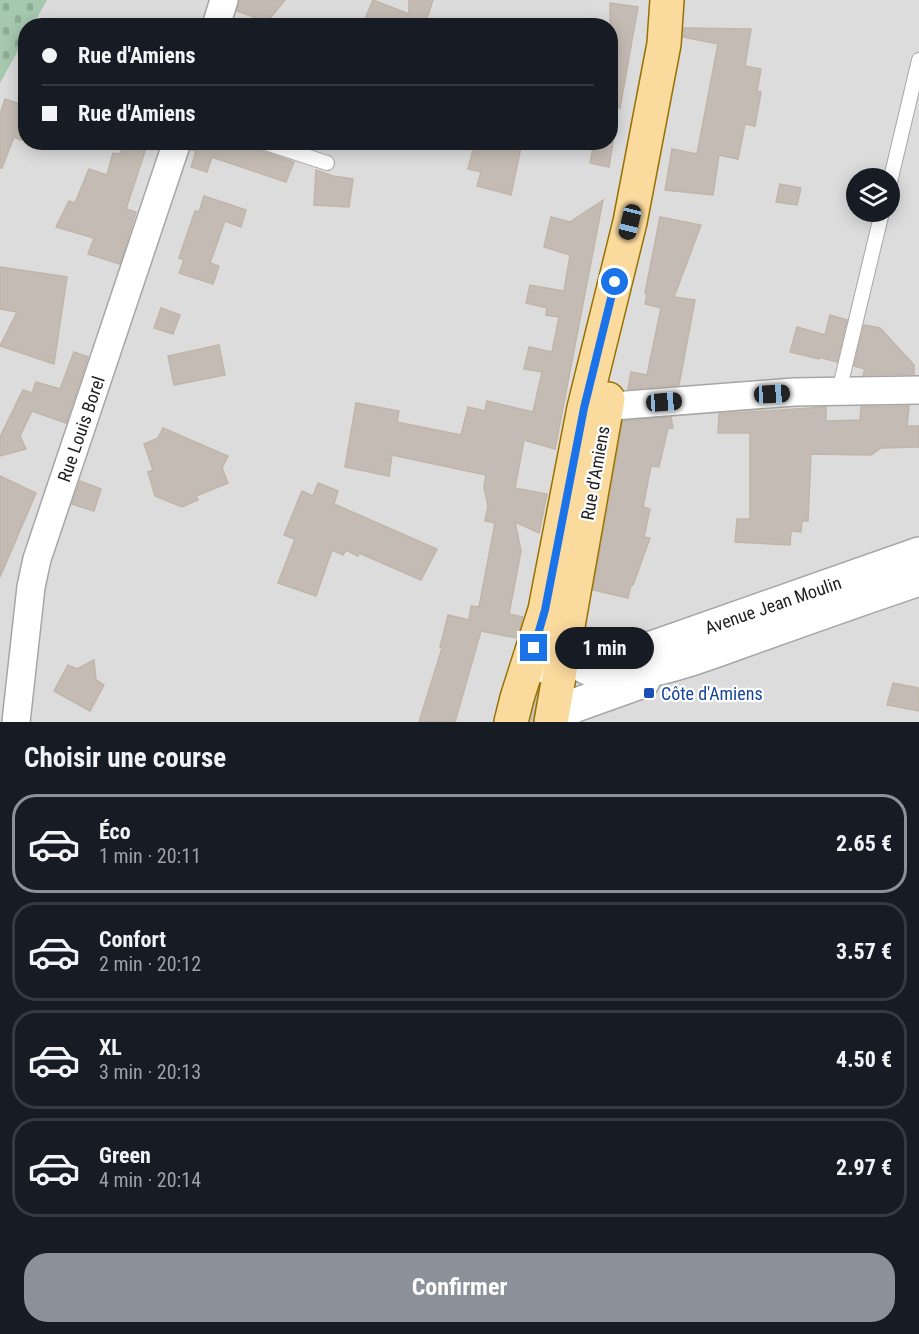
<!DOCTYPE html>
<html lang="fr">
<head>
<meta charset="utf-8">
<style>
	body { margin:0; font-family:"Roboto Condensed",sans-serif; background:#20242c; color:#f1f3f6; height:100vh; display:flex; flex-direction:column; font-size:22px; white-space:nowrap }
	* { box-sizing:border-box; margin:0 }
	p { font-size:20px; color:#9ea1a6 }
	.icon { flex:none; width:33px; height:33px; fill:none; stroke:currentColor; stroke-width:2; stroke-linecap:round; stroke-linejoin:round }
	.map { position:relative; height:722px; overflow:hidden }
	.sheet { display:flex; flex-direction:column; background:#171b24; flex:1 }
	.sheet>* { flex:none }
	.top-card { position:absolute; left:18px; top:18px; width:600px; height:132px; border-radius:24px; box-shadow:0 3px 15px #0003; display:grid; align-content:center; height:132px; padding:0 24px; background:#171b24 }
	.fabs { position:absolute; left:846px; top:168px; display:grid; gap:12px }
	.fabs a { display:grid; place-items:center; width:54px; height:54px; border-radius:50%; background:#171b24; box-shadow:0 3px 15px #0003; font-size:30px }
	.end { position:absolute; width:27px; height:27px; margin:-14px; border:8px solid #1a73e8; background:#fff; box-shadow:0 0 0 3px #fff }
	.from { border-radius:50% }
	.bubble { position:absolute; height:42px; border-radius:21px; background:#171b24; box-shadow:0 3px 15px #0003; font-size:20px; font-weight:700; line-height:42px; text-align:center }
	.car { position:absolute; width:18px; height:36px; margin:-18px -9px; border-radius:8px; box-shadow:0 0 4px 2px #0007; background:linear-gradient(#222 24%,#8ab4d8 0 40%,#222 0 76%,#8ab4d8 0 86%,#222 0) }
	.top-card b { display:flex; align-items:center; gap:21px; height:57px; font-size:22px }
	.top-card b+b { border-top:2px solid #363941 }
	.top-card i { width:15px; height:15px; background:#f1f3f6 }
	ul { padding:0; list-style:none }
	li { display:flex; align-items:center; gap:18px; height:99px; margin:0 12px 9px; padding:0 12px; border:3px solid #363941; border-radius:24px }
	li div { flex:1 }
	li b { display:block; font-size:22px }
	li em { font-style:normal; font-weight:700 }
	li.on { border-color:#8c9099 }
	li>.icon { width:54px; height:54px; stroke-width:1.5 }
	h2 { padding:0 24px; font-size:27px; line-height:72px }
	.cta { display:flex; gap:12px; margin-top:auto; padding:12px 24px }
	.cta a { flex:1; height:69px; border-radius:24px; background:#8c9099; color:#fff; font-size:24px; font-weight:700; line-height:69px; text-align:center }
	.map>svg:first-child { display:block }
</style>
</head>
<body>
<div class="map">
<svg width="919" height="722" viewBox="0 0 919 722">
	<defs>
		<pattern id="cemetery-stones" width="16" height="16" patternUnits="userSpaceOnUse" patternTransform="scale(1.5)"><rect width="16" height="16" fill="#a6c8ae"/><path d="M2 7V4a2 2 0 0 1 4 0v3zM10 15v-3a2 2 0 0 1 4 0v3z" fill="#8eab95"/></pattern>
	</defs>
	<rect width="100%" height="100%" fill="#efede5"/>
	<path fill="#dddcdc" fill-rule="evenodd" d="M0,0H919V722H0ZM26,26H610V142H26ZM856,178H890V212H856Z"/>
	<polygon fill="url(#cemetery-stones)" points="0,0 47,0 33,25 26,26 25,38 0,83"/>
	<g fill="#c4bcb4" stroke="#c1b5a7" stroke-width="1.5">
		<polygon points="239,0 285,0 267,22 237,11"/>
		<polygon points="373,0 409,14 409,0 433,0 426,21 434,26 362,26"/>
		<polygon points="610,3 638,7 620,108 610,107"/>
		<polygon points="684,28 751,29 745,66 761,69 757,91 761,92 755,126 745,124 738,159 719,155 713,195 665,190 672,149 697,154 718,44 683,37"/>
		<polygon points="5,99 26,106 26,127 21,140 14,137 2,168 0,168 0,114"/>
		<polygon points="124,142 148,142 126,209 136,212 120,264 88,254 94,238 56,227 69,201 75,203 89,169 107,175 113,153 120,154"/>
		<polygon points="192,142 235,142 294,162 286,182 212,157 207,172 191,167 196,151 191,150"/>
		<polygon points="475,142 522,142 511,195 477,186 481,172 468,169"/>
		<polygon points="594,142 613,142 609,167 590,163"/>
		<polygon points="316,170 333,176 353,179 349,207 314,205"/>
		<polygon points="780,184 801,188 797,205 776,202"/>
		<polygon points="204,196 246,210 241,227 225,221 210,263 219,266 213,284 179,273 184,260 179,258 195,211 199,212"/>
		<polygon points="603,200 555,449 524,440 515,488 547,494 539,533 515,522 521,551 509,614 523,617 517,638 481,631 455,722 419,722 442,648 440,647 448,615 469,620 471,606 479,607 495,523 485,521 488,506 484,487 486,475 392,455 389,476 345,467 356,403 399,411 397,422 461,435 468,407 485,411 487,401 533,412 542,372 524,369 529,347 552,352 559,317 546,315 547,308 526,303 530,285 564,291 570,255 544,247 551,217 570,222"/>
		<polygon points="660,217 701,225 674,297 695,300 679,385 628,389 631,372 647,375 661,308 645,304 647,294 645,293"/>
		<polygon points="0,267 67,277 54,364 0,346 17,312 0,309"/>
		<polygon points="161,308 180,315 173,334 154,328"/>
		<polygon points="830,315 847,320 837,362 819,357 819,359 790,352 797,327 825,335"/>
		<polygon points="864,325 880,328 914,365 914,374 863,375 865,369 854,366"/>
		<polygon points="219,345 225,375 174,385 168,356"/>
		<polygon points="74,352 88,357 66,423 32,411 20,436 26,449 0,456 0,437 23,390 32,393 36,382 60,389"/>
		<polygon points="909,406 907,426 919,426 919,447 881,448 871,455 811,454 808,521 802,521 801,532 791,531 790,545 735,542 737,519 750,519 750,433 718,433 719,414 826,407 826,421 860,420 861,407"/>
		<polygon points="671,417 673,428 668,428 659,467 651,466 643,507 650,509 644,537 650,538 633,585 631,585 628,598 593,590 623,421"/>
		<polygon points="163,428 228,456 222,468 228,483 196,496 198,500 182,507 155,496 148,472 153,470 144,444 158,438"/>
		<polygon points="0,476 36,493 0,577"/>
		<polygon points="80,481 101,489 94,511 72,504"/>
		<polygon points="318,483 338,491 334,504 437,549 421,580 359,553 358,556 346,550 343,555 332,550 316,596 278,583 295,539 284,535 302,491 313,496"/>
		<polygon points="94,660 96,680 104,685 90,711 54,691 68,665 77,669"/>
		<polygon points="893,683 919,688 919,711 887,705"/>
	</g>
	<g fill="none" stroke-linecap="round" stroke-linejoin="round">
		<path stroke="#c5c4bd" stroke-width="33" stroke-dasharray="33 16" stroke-linecap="butt" d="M532,722C539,704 550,690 566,680"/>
		<g stroke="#a6a6a6" stroke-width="16">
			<g id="service">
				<polyline points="263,142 327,163"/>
				<polyline points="890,182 919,60"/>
				<polyline points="839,391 882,212"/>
			</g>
		</g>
		<g stroke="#a6a6a6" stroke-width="30">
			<g id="minor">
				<polyline points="216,26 224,0"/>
				<polyline points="588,408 794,392 919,390"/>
				<polyline points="16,722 31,587 37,559 177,142"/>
			</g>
		</g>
		<g stroke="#a6a6a6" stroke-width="36">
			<g id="tertiary">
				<polyline points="629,656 919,554"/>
				<path d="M537,666C570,647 572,664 600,673C614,677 628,674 641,672C682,664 720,649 759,635C812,616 866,597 919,579"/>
				<polyline points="552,722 573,706 643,681"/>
			</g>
		</g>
		<g stroke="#987101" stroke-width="36">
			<g id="primary">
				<polyline points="511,722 517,698 545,610 584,408 630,222 664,44 667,0"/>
				<polyline points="551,722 608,399"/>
			</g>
		</g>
		<use href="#service" stroke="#fff" stroke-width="14"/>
		<use href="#minor" stroke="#fff" stroke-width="27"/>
		<use href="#tertiary" stroke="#fff" stroke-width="33"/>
		<use href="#primary" stroke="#fbda9e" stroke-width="33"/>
	</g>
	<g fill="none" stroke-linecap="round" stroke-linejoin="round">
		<polyline stroke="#1a73e8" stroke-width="8" points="534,648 545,610 584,408 615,282"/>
	</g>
	<rect fill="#1a4fb4" stroke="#fff" stroke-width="2" x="643" y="687" width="12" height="12" rx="3"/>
	<g text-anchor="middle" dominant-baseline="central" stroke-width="4.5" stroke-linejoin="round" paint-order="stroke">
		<g font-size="18" fill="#1f1f1f" stroke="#fff">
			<text transform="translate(81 429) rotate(-71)">Rue Louis Borel</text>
			<text transform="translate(595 473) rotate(-80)">Rue d'Amiens</text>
			<text transform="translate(773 605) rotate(-19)">Avenue Jean Moulin</text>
		</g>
		<g font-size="18" fill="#164399" stroke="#fff" text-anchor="start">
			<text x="661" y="693">Côte d'Amiens</text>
		</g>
	</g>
</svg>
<div class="fabs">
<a><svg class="icon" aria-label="layers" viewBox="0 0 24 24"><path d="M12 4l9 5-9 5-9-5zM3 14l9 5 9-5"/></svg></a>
</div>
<i class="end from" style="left:615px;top:282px"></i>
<i class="end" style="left:534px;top:648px"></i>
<div class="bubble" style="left:555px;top:627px;width:99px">1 min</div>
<i class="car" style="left:630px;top:222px;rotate:194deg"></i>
<i class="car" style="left:772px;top:394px;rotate:87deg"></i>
<i class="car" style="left:664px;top:402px;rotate:86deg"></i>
<div class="top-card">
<b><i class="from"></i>Rue d'Amiens</b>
<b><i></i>Rue d'Amiens</b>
</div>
</div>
<section class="sheet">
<h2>Choisir une course</h2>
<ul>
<li class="on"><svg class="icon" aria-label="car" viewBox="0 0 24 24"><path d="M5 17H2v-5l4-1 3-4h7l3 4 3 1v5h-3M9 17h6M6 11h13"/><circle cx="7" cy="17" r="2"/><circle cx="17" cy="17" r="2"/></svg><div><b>Éco</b><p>1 min · 20:11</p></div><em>2.65 €</em></li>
<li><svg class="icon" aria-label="car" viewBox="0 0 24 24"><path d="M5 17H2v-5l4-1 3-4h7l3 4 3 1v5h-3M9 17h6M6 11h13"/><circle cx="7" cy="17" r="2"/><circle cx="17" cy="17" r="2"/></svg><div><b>Confort</b><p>2 min · 20:12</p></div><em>3.57 €</em></li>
<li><svg class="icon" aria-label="car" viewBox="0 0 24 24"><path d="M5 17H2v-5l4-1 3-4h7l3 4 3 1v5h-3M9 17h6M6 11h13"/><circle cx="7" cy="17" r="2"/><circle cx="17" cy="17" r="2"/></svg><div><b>XL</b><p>3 min · 20:13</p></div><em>4.50 €</em></li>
<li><svg class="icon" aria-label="car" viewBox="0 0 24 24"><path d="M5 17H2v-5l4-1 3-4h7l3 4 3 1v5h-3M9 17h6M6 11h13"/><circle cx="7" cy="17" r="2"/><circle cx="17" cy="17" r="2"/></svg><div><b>Green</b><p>4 min · 20:14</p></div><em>2.97 €</em></li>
</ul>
<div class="cta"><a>Confirmer</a></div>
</section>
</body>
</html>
